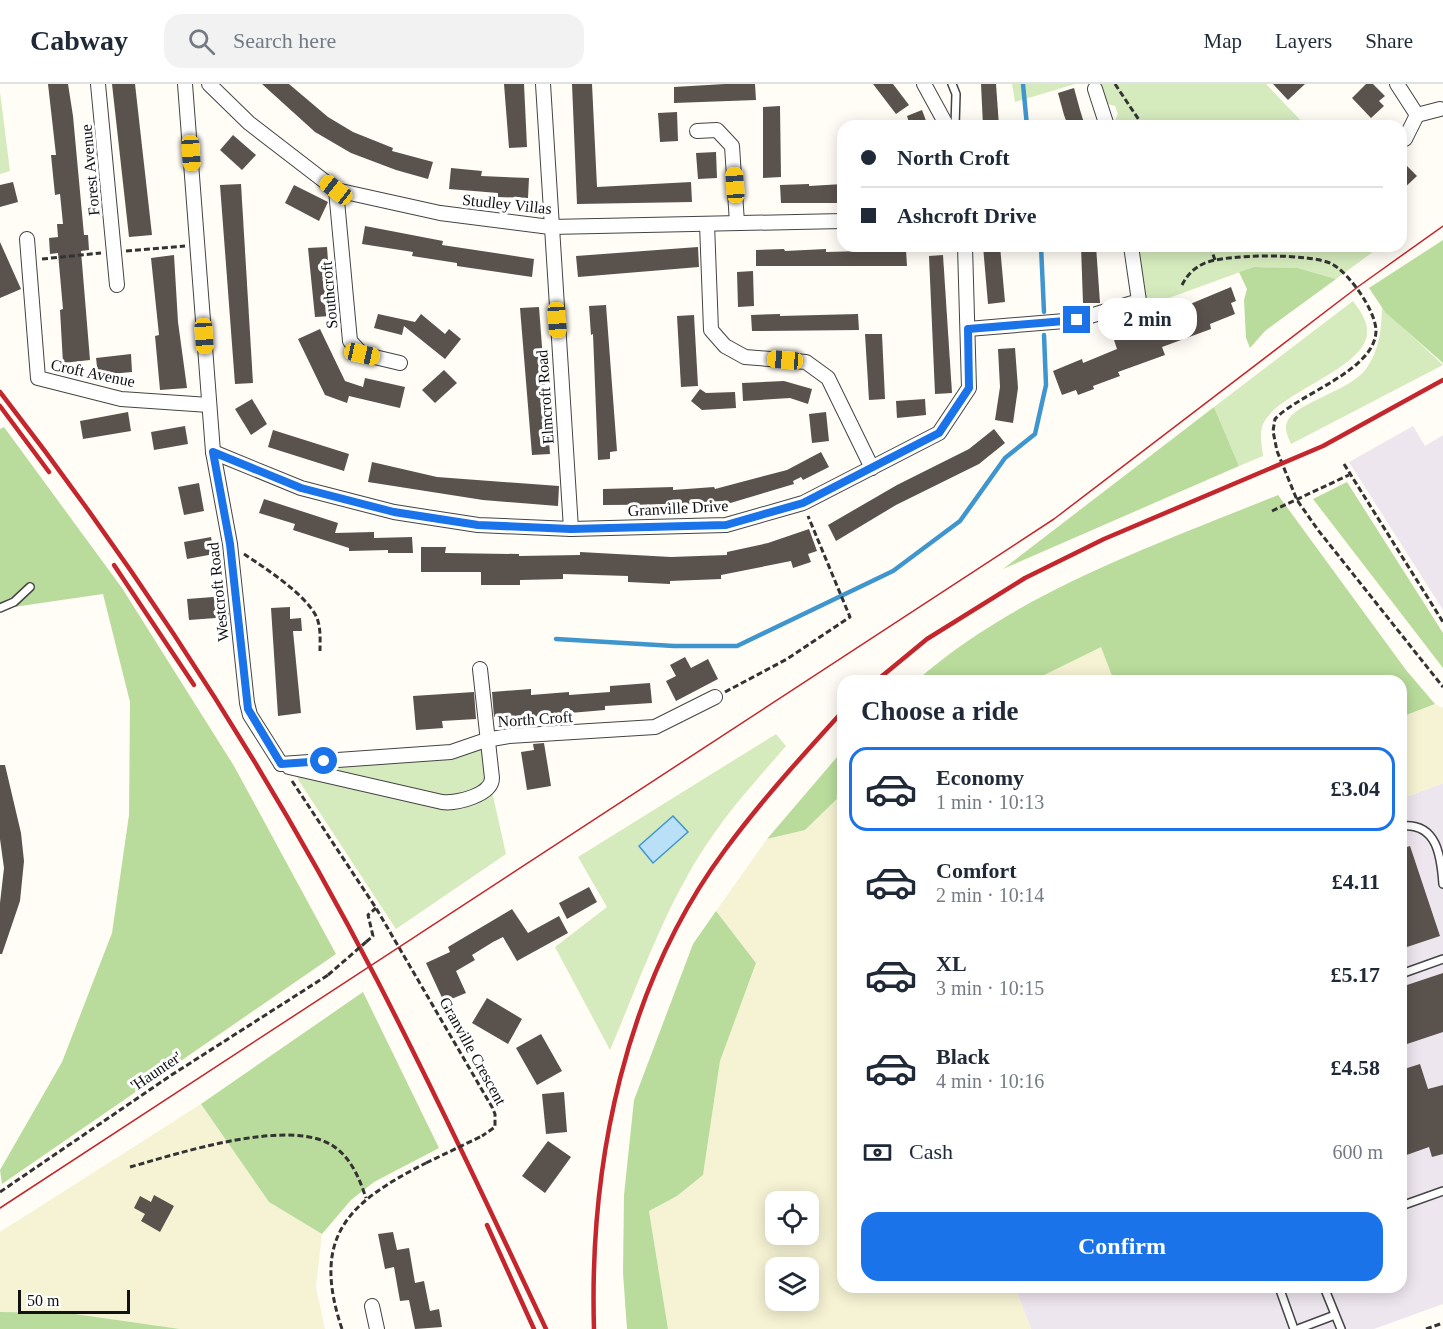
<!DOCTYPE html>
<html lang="en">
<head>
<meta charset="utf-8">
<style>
	body { margin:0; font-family:Georgia,serif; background:#f2f2f3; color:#1f2937; height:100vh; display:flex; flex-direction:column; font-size:22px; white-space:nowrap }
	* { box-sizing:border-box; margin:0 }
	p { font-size:20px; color:#747a83 }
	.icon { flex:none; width:33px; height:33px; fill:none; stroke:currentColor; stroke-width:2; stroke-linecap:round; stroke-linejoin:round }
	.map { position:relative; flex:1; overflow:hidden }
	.side { position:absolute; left:837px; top:591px; width:570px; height:618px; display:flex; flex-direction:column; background:#fff; border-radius:18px; box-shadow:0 3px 15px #0003 }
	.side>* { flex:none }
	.top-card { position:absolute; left:837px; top:36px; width:570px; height:132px; border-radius:18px; box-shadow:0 3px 15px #0003; display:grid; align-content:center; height:132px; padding:0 24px; background:#fff }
	.controls { position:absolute; left:765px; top:1107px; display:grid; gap:12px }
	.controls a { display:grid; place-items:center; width:54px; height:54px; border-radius:12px; background:#fff; box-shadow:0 3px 15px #0003; font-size:30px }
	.scale { position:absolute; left:18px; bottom:15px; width:112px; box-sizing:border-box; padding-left:6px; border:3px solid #111; border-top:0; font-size:16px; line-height:21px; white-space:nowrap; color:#111; -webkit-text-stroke:4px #fff; paint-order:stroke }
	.end { position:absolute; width:27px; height:27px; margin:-14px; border:8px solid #1a73e8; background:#fff; box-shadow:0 0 0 3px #fff }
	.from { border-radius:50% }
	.bubble { position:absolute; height:42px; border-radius:18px; background:#fff; box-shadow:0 3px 15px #0003; font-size:20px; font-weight:800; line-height:42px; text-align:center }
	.car { position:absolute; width:18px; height:36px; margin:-18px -9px; border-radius:8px; box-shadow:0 0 4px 2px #0007; background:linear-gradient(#f5c518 24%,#345 0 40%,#f5c518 0 76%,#345 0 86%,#f5c518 0) }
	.top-card b { display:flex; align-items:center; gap:21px; height:57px; font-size:22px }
	.top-card b+b { border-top:2px solid #e0e1e3 }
	.top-card i { width:15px; height:15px; background:#1f2937 }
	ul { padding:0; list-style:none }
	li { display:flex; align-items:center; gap:18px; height:84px; margin:0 12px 9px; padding:0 12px; border:3px solid transparent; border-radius:18px }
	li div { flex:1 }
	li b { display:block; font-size:22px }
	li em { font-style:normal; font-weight:800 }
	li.on { border-color:#1a73e8 }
	li>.icon { width:54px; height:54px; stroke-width:1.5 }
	h2 { padding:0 24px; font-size:27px; line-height:72px }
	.pay { display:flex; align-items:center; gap:15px; height:66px; padding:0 24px; font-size:22px }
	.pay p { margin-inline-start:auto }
	.primary-button { display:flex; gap:12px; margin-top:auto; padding:12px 24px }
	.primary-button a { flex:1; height:69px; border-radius:18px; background:#1a73e8; color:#fff; font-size:24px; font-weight:800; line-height:69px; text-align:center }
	header { display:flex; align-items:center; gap:36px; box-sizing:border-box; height:84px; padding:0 30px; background:#fff; border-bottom:2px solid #e0e1e3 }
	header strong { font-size:28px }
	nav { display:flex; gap:33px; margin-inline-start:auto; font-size:21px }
	.search { width:420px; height:54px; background:#f2f2f3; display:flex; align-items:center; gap:15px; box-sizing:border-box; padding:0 21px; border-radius:18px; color:#747a83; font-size:22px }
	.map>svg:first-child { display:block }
</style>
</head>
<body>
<header>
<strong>Cabway</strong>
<div class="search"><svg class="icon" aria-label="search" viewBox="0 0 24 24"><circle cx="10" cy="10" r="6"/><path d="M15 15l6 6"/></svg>Search here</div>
<nav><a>Map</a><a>Layers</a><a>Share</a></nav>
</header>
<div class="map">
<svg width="1443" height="1245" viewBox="0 0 1443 1245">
	<rect width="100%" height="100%" fill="#fffdf5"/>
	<g fill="#eee6ef">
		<polygon points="1413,342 1425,362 1443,351 1443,526 1349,378"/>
		<polygon points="1443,699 1443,1220 1374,1245 1031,1245 1015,1203 1401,1203 1401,715"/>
	</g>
	<g fill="#f6f3d4" fill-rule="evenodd">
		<polygon points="1101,562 1114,597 1032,597"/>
		<polygon points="1435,620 1443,624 1443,699 1401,715 1401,633"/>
		<path d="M843,709V1203H1015L1031,1245H668L649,1127L677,1112L703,1091L720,977L756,879L716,827L767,755L805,746ZM776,1118H808V1150H776ZM776,1184H808V1216H776Z"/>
		<polygon points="201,1020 269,1118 322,1150 316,1203 325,1245 180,1245 68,1229 0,1228 0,1148"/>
	</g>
	<g fill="#d5ebbd">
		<polygon points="1012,0 1075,0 1015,18"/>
		<polygon points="1101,0 1266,0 1306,42 1115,42 1114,38 1118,30 1115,22 1108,20"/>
		<polygon points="0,8 10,87 0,90"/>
		<polygon points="1138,162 1381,162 1336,195 1298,184 1254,183 1147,222"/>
		<path d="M1353,217C1359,225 1367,236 1367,246C1370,284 1278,307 1263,340C1259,349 1262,362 1263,372L1239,382L1214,323Z"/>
		<path d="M1382,224L1443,281L1291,360C1288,353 1284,345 1287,338C1294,319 1350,307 1366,285C1380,265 1381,247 1382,224Z"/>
		<path d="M776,650L786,662C761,691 735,719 713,751C667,816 641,894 610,966L555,863L607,823L578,773Z"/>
		<polygon points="482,663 506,770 396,845 299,697 295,683"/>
	</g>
	<g fill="#b9dc9c">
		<polygon points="1443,156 1443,279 1385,228 1369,204"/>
		<polygon points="1254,183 1298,184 1336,195 1265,247 1250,264 1246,254 1244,216 1247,205 1239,188"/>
		<polygon points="1214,323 1239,382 1003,485"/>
		<polygon points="4,343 122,504 234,682 336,870 2,1100 0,1086 62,978 112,849 129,731 130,618 103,510 0,525 0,345"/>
		<polygon points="1347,398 1443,549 1443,584 1313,415"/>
		<path d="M1278,411L1406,586L1435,620L1401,633V597H1114L1101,563L1032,597H916C1019,507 1153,462 1278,411Z"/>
		<polygon points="843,666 843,709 805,746 767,755"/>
		<polygon points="716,827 756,879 720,977 703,1091 677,1112 649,1127 668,1245 627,1245 623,1189 624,1111 634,1016 693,860"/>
		<polygon points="363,908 439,1064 374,1098 351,1116 322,1150 269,1118 201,1020"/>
		<polygon points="0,1228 68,1229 180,1245 0,1245"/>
	</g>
	<polygon fill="#b9e0f7" stroke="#3f96cf" stroke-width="1.5" points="673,732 688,748 653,779 639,762"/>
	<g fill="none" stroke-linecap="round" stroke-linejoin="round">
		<g stroke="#3f96cf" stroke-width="4.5">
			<polyline points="1023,0 1027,42"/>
			<polyline points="1041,162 1044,228"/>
			<polyline points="556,555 674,562 737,562 893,487 960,437 1005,374 1035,350 1046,301 1044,251"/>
		</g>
	</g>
	<g fill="#5a524d">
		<polygon points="48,0 68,0 73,32 84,151 88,151 89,166 81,167 90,276 63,279 60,226 63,225 58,169 50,170 49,154 58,153 57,140 63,140 60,110 55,111 51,71 56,71"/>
		<polygon points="112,0 135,0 152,151 129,153"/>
		<polygon points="262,0 289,0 328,33 353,48 393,64 392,67 433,78 428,95 396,86 351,69 315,48"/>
		<polygon points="504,0 524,0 527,63 509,64"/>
		<polygon points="572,0 592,0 597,103 691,98 692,118 577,120"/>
		<polygon points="725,0 755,0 756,16 674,19 674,3"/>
		<polygon points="873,0 893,0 909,21 896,30"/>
		<polygon points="981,0 996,0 999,42 983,42"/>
		<polygon points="1273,0 1305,0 1288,16"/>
		<polygon points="1366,0 1373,0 1385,12 1379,17 1384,22 1371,34 1352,14"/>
		<polygon points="1074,4 1080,26 1085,42 1068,42 1064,31 1058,9"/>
		<polygon points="780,22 781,93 763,94 763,23"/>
		<polygon points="922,26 928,42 910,42 907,32"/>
		<polygon points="677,28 678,57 660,58 658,29"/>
		<polygon points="233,51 256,71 242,86 220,66"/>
		<polygon points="716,68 717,94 698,95 696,69"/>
		<polygon points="1401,76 1417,92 1401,107"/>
		<polygon points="451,84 482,87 481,92 529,94 528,114 498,113 498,109 449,105"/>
		<polygon points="13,98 18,118 0,123 0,101"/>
		<polygon points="241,100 253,299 235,300 220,101"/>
		<polygon points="809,100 809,102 843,100 843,119 781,119 780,101"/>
		<polygon points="294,101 328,118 319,137 285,119"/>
		<polygon points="365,142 443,157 442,161 534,175 532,193 457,182 457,179 412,172 413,168 362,160"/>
		<polygon points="0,158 21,205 0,214"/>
		<polygon points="983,162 1000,162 1005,218 988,220"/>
		<polygon points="1081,162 1096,162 1100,219 1083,219"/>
		<polygon points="327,163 332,232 315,233 308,164"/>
		<polygon points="698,163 699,183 578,193 576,172"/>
		<polygon points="784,165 785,167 826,165 826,168 906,166 907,182 756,182 756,166"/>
		<polygon points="174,171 178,238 187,304 160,306 155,252 159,251 151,174"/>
		<polygon points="943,171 952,309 935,310 929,172"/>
		<polygon points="753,187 754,222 738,223 737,188"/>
		<polygon points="1231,203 1236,217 1231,219 1235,230 1210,240 1211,245 1162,263 1165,271 1118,288 1120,292 1093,302 1094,305 1078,311 1076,306 1062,311 1053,287 1082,275 1083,279 1117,265 1114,256 1161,239 1159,233"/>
		<polygon points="606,221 617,367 610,368 610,375 598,376 593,250 591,251 589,222"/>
		<polygon points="539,223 550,370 532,371 520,224"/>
		<polygon points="378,230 415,238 421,230 445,250 449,245 461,255 445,275 404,242 402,251 374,244"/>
		<polygon points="780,230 780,232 858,230 859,246 752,247 751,231"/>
		<polygon points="694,231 698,302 681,303 677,232"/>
		<polygon points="320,245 345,297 363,303 365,294 405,303 400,324 349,312 347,319 325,311 298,255"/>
		<polygon points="865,250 882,250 885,315 869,316"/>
		<polygon points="1015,264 1018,304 1013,339 995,336 1000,303 998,265"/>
		<polygon points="131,270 132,288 98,291 96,274"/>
		<polygon points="444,286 457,299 435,319 422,306"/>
		<polygon points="784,297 812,305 808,320 790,314 743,317 742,299"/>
		<polygon points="700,305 706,309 735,308 736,324 702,326 691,317"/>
		<polygon points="252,315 267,340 251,351 235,325"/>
		<polygon points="925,315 926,331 897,334 896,317"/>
		<polygon points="128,328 131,347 83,355 80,337"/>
		<polygon points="826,328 829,357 812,359 809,330"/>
		<polygon points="185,342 188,360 154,366 151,348"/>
		<polygon points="994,345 1005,359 979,380 896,421 836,457 828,441 897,401 969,365"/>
		<polygon points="273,346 349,370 344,387 268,363"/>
		<polygon points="821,368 829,383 803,396 801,393 793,397 794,400 727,420 603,421 603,405 673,403 673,406 714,403 715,405 787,386"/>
		<polygon points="372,378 437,393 559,402 558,422 483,416 368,398"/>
		<polygon points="199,399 204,427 184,431 178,403"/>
		<polygon points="264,415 338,439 335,449 374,448 374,454 412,453 413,469 388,469 388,466 349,467 349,464 293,446 295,440 259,429"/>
		<polygon points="809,445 817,467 808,470 811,478 793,484 791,477 721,491 721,495 670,497 670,500 628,498 628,492 563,490 563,495 520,496 520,501 481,501 481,488 421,488 421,463 446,463 445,469 519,470 519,472 580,471 580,468 671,473 727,471 727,468 768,459"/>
		<polygon points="211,453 214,470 187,475 184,458"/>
		<polygon points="226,512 229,533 189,536 187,515"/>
		<polygon points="290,523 290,535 301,534 302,547 293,547 301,629 278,632 271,524"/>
		<polygon points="685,573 691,584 708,575 718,595 676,617 666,597 676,592 670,581"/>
		<polygon points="650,599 652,619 605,622 605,626 570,629 571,632 494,633 492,608 531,605 531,611 569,608 569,611 610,608 610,602"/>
		<polygon points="474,608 476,635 442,637 443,644 416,646 413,612"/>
		<polygon points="544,659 551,702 527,706 521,668 534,666 533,660"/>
		<polygon points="0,681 5,681 21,749 24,777 20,817 2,870 0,870 0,819 4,784 0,755"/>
		<polygon points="1410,762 1440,852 1401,865 1401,765"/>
		<polygon points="589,803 597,818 567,835 559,819"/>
		<polygon points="512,825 528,849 559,832 568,849 517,877 503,853 493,858 472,871 475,876 456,887 466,909 444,918 426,879 450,868 448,863"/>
		<polygon points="1443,889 1443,948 1401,962 1401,903"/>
		<polygon points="487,914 522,935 508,960 472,939"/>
		<polygon points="541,950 562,987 537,1001 516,964"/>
		<polygon points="1420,980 1428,1005 1443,1001 1443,1070 1432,1073 1429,1063 1401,1073 1401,986"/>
		<polygon points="564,1008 567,1048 546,1050 542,1010"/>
		<polygon points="548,1057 571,1073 545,1109 522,1092"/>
		<polygon points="154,1111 174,1122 160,1148 141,1137 145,1130 134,1124 140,1112 151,1118"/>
		<polygon points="393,1148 397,1166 409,1164 415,1199 424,1197 430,1227 439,1225 442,1243 415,1245 409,1216 400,1217 394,1183 385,1185 378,1150"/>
	</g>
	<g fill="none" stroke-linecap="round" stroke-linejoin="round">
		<g stroke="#444" stroke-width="10">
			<g id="service">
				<polyline points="952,0 956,10 955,42"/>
				<polyline points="0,524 14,518 30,503"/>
				<path d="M1401,742C1437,738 1441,772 1443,800"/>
				<polyline points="1401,890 1443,875"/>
				<polyline points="1401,1122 1443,1107"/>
				<polyline points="1279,1203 1294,1245"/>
				<polyline points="1324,1203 1341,1245"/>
				<polyline points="1298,1245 1335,1231"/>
			</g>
		</g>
		<g stroke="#444" stroke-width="16">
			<g id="minor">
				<polyline points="98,0 117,201"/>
				<polyline points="185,0 213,368 230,460 247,619 250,631 281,680"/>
				<polyline points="209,0 249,39 336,106 440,129 550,143 843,137"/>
				<polyline points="543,0 571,445"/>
				<polyline points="924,0 947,42"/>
				<polyline points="1397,0 1417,31"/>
				<polyline points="1095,5 1107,42"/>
				<polyline points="697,47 717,46 732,62 737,139"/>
				<polyline points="1405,55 1417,31 1440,25"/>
				<polyline points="336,106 350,257 362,270 400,279"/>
				<polyline points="707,140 711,246 725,262 745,273 806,278 828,294 872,384"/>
				<polyline points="27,155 38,294 121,315 209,321"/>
				<polyline points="968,245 1077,236 1139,217 1131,162"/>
				<polyline points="213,368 301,404 394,428 478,441 571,445 726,441 803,419 939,349 969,304 965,162"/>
				<polyline points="281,680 451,668 486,656 509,652 655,643 715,613"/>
				<path d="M289,683L442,718C456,720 492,711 492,694L480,585"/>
				<polyline points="372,1222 377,1245"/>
			</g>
		</g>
		<g stroke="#333" stroke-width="3" stroke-dasharray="6 3" stroke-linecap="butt">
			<polyline points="1115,0 1143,42"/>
			<polyline points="1210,162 1215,176"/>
			<polyline points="126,167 185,162"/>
			<polyline points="42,175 101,169"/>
			<path d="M1182,201C1187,191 1194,184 1205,179C1226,170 1311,169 1332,180C1349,189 1376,227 1376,247C1375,287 1298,310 1275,335L1273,347L1277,367L1297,416L1318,446L1443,603"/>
			<polyline points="1344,380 1443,538"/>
			<polyline points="1272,427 1349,391"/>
			<path d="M244,470C265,484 307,511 317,534C321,545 320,555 320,567"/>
			<polyline points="725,608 787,575 850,533 808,432"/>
			<polyline points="292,697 376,824 492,1023 495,1030 495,1043 482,1052"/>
			<polyline points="366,858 373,852 368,831 376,824"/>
			<path d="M130,1083C177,1070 294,1031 336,1064C352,1076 360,1096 366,1114"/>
			<polyline points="0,1108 170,992 328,891"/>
			<path d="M342,1245C311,1153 347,1119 426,1079"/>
			<polyline points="1426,1245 1443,1239"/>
		</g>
		<use href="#service" stroke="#fff" stroke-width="7"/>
		<use href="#minor" stroke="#fff" stroke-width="14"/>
		<polyline stroke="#c4262e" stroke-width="1.5" points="0,1124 1054,435 1359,202 1443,142"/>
		<g stroke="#c4262e" stroke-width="4.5">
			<path d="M0,308C141,490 271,691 377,896C436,1011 491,1128 546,1245"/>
			<polyline points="0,322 49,388"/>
			<polyline points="114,481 194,601"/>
			<polyline points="876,597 927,555 1025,494 1104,455 1323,362 1443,296"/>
			<polyline points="487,1141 534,1245"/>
			<path d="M594,1245C589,1080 625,901 725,766C761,717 802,672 843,627"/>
		</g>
		<g stroke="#333" stroke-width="3" stroke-dasharray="6 3" stroke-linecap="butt">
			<polyline points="328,891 366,858"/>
			<polyline points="426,1079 482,1052"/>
		</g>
	</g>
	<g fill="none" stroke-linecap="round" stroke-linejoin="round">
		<polyline stroke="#1a73e8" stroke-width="8" points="324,677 281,680 248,625 230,460 213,368 301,404 394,428 478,441 571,445 726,441 803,419 939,349 969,304 968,245 1077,236"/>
	</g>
	<g text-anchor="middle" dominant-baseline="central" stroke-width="6" stroke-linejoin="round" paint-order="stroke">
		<g font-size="16" fill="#111" stroke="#fff">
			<text transform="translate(90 86) rotate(-95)">Forest Avenue</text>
			<text transform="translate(507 120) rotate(6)">Studley Villas</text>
			<text transform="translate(329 211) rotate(-95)">Southcroft</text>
			<text transform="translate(93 289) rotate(12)">Croft Avenue</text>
			<text transform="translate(545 313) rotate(-94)">Elmcroft Road</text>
			<text transform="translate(678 424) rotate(-3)">Granville Drive</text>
			<text transform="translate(218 508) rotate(-96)">Westcroft Road</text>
			<text transform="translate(535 635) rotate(-4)">North Croft</text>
			<text transform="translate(473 967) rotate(61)">Granville Crescent</text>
			<text transform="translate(156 987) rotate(-34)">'Haunter'</text>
		</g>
	</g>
</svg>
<div class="controls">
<a><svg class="icon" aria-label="locate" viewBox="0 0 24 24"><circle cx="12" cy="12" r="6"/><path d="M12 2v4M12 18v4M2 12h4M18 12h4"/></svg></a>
<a><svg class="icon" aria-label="layers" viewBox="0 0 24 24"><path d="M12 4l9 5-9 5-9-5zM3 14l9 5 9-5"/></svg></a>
</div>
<div class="scale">50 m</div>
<i class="end from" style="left:324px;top:677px"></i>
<i class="end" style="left:1077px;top:236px"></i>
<div class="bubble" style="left:1098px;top:214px;width:99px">2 min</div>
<i class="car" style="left:191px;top:69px;rotate:176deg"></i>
<i class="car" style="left:735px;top:101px;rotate:356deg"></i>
<i class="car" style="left:336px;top:106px;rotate:308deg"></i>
<i class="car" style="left:557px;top:236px;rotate:176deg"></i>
<i class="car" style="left:204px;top:252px;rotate:176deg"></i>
<i class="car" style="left:362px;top:270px;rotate:103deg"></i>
<i class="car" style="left:785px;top:276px;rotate:275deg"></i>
<div class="top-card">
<b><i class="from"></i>North Croft</b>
<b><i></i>Ashcroft Drive</b>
</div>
<section class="side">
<h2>Choose a ride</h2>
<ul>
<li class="on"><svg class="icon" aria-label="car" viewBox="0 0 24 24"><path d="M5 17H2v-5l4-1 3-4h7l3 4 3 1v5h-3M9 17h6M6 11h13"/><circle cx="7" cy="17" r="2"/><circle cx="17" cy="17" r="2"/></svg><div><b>Economy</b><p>1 min · 10:13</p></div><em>£3.04</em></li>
<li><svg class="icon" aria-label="car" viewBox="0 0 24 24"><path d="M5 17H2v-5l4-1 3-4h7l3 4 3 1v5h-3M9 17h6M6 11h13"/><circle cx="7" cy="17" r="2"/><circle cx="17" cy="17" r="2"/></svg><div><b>Comfort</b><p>2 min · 10:14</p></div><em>£4.11</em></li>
<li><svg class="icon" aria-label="car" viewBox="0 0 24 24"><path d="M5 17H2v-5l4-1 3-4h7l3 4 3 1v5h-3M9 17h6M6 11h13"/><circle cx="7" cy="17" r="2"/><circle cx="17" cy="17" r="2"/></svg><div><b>XL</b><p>3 min · 10:15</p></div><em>£5.17</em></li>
<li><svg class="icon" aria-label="car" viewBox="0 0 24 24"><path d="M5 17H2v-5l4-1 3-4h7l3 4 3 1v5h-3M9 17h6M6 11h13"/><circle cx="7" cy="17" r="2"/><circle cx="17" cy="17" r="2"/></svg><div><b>Black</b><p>4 min · 10:16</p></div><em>£4.58</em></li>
</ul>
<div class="pay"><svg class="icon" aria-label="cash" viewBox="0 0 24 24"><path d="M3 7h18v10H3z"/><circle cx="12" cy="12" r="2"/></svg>Cash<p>600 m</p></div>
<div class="primary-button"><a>Confirm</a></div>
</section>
</div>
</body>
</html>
